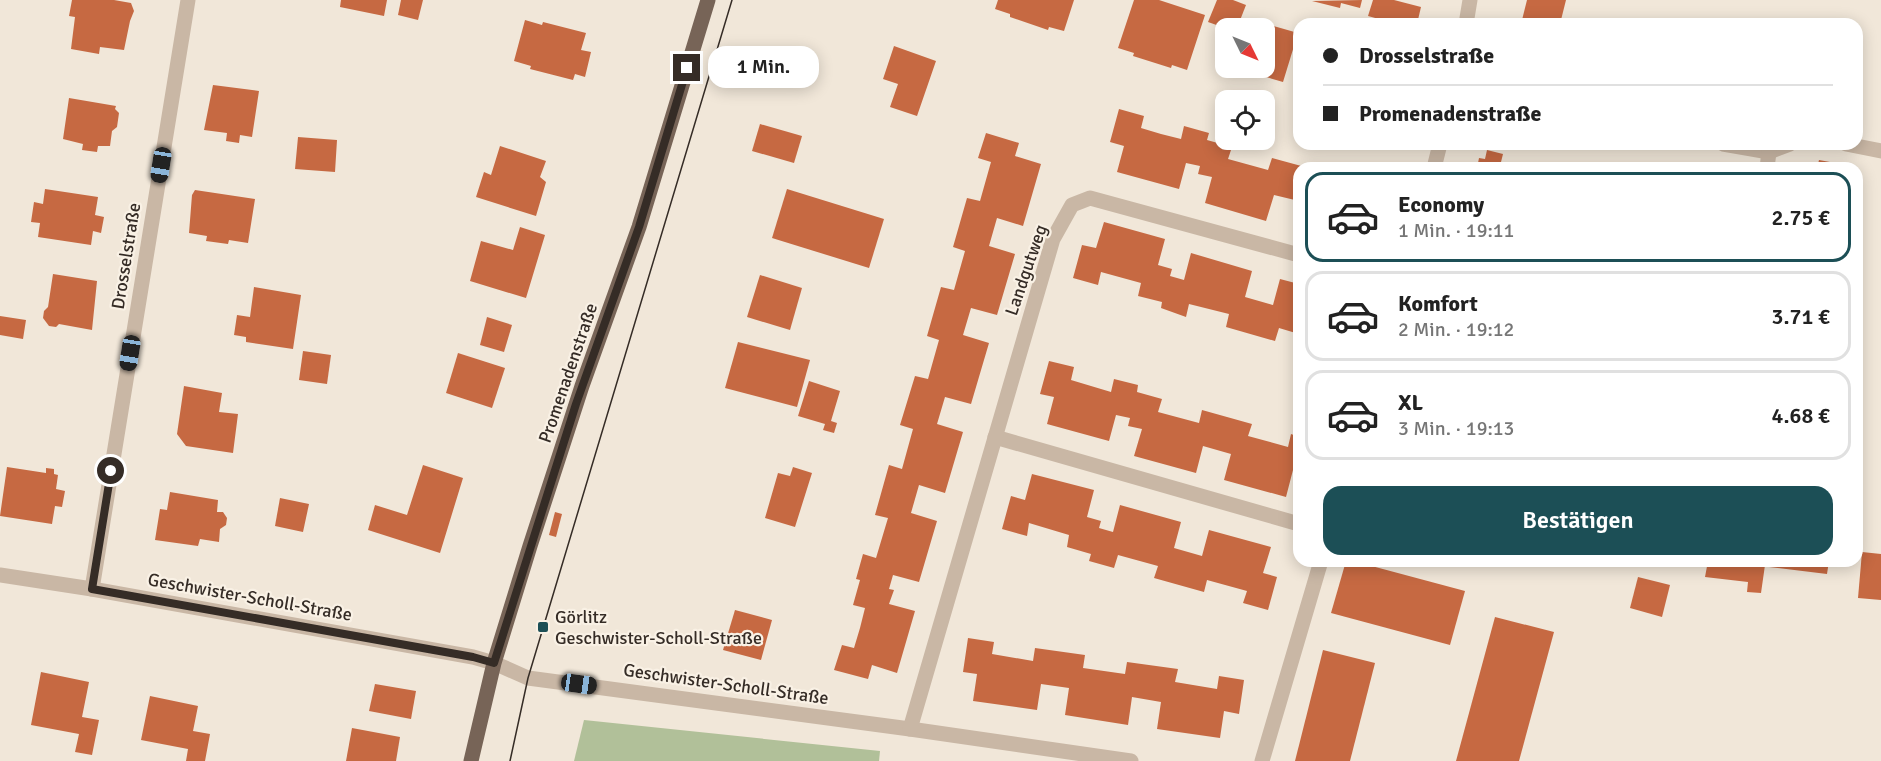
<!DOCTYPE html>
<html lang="de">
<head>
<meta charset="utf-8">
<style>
	body { margin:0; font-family:Signika,sans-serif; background:#f6f6f6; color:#222; height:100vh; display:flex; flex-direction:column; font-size:22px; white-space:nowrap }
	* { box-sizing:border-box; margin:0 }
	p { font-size:20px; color:#767676 }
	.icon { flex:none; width:33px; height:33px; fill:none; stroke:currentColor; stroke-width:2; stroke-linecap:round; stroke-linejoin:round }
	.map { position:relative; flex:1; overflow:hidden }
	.sheet { position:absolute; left:1293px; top:162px; width:570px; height:405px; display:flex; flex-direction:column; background:#fff; border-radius:18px; box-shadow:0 3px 15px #0003 }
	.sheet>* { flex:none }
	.top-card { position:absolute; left:1293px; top:18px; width:570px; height:132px; border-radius:18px; box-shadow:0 3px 15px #0003; display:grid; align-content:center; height:132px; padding:0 30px; background:#fff }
	.needle { width:39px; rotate:133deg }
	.tools { position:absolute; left:1215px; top:18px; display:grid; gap:12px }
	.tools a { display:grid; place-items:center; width:60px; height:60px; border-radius:12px; background:#fff; box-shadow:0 3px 15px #0003; font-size:30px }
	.end { position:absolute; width:27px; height:27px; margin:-14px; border:8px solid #352c26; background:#fff; box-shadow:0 0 0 3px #fff }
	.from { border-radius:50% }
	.bubble { position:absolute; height:42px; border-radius:18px; background:#fff; box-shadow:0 3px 15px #0003; font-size:20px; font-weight:600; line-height:42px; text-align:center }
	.car { position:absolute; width:18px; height:36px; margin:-18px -9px; border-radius:8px; box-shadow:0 0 4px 2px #0007; background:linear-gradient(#222 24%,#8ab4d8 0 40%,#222 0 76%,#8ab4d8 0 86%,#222 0) }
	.top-card b { display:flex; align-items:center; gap:21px; height:57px; font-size:22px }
	.top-card b+b { border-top:2px solid #e0e0e0 }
	.top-card i { width:15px; height:15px; background:#222 }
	ul { padding:10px 0 0; list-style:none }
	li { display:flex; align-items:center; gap:18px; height:90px; margin:0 12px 9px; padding:0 18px; border:3px solid #e0e0e0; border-radius:18px }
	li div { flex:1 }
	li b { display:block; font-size:22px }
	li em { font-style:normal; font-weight:600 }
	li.current { border-color:#1c4f56 }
	li>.icon { width:54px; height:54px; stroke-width:1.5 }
	.action { display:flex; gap:12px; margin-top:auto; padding:12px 30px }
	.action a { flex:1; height:69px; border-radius:18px; background:#1c4f56; color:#fff; font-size:24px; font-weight:600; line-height:69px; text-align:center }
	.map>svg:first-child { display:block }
</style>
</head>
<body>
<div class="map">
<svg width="1881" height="761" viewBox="0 0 1881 761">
	<rect width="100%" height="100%" fill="#f1e7d9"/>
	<polygon fill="#b1c099" points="584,720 880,751 879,761 574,761"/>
	<g fill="#c66942">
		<polygon points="72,0 114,0 131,3 134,11 130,21 124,50 100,47 99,54 71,49 75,17 69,16"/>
		<polygon points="341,0 387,0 384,16 340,7"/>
		<polygon points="401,0 423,0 418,20 398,15"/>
		<polygon points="998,0 1074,0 1064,31 1049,27 1048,30 1010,17 1010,14 995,9"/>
		<polygon points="1134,0 1159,0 1205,15 1187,70 1172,65 1171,68 1133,56 1134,53 1118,48"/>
		<polygon points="1217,0 1233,0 1246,5 1237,28 1225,28 1208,22"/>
		<polygon points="1362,0 1360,8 1341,3 1340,8 1312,1"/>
		<polygon points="1373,0 1394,0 1421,7 1417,24 1397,24 1368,16"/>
		<polygon points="1527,0 1566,0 1560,24 1521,24"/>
		<polygon points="1613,18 1637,23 1637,24 1611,24"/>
		<polygon points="1249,19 1298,33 1283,82 1236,68 1264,68 1264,28 1246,28"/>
		<polygon points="525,20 542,25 543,22 586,33 581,50 591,52 585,77 575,74 573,80 530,69 531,66 514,61"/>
		<polygon points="894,46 936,61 917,116 890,107 898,84 883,79"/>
		<polygon points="213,85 259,91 252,137 240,135 239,143 226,141 227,133 204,130"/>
		<polygon points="69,98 116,106 115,109 119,113 117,127 112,131 110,146 98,146 97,152 82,150 83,144 63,139"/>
		<polygon points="1119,109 1144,116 1141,128 1161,134 1181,139 1184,126 1209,133 1207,140 1232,147 1228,159 1268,170 1272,158 1305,167 1299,168 1299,201 1274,195 1266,221 1205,203 1212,177 1198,174 1200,166 1186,163 1179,189 1117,172 1124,146 1110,142"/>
		<polygon points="760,124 802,136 794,163 752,151"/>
		<polygon points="986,133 1019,143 1015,156 1041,164 1023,226 997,218 989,246 1015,254 997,315 971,308 963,335 989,343 971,404 945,397 937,424 963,432 945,493 919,485 911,513 937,521 919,582 893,575 889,589 894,590 889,604 915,611 897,673 872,665 868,679 834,670 842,645 854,648 860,628 865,608 853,605 860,580 856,579 863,554 876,558 888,518 875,515 889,465 902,469 913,429 900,425 915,376 928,379 939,340 927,336 941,287 954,290 965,251 953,247 967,198 980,201 991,162 978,158"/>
		<polygon points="298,137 337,140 335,172 295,169"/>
		<polygon points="500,146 546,161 540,177 546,182 536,216 476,197 484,172 491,175"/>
		<polygon points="1487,150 1503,154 1501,162 1519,166 1519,168 1477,168 1479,158 1485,159"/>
		<polygon points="1819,160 1852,166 1851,168 1817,168"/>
		<polygon points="45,189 98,197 95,215 104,217 101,233 93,231 91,245 38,237 40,223 31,222 34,202 43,204"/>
		<polygon points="787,189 884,219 869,268 772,238"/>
		<polygon points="195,190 255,199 248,243 229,240 228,244 206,241 207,236 189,233 192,195"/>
		<polygon points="1104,222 1165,239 1158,265 1172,269 1170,276 1184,280 1191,253 1252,271 1245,297 1273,305 1280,279 1299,284 1299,334 1279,328 1275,341 1226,327 1229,314 1189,304 1186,317 1161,308 1162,302 1138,296 1141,283 1101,272 1098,285 1073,278 1082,245 1096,248"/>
		<polygon points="520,227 545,235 526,298 470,281 481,241 513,250"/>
		<polygon points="53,274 97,281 92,330 59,324 56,327 49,326 43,318 44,311 48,307"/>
		<polygon points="760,275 802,288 790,330 747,317"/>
		<polygon points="254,287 301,295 293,349 246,342 246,337 234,335 237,315 250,317"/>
		<polygon points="0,316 26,320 23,339 0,335"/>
		<polygon points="487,317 512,325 504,352 480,345"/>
		<polygon points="738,342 810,360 797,407 725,388"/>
		<polygon points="303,351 331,355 327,384 299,380"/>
		<polygon points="458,353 505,368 492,408 446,393"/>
		<polygon points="1049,361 1074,367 1071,380 1111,392 1114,379 1138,385 1137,392 1162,399 1158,412 1199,423 1202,410 1252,424 1248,436 1288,447 1291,434 1299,437 1299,472 1293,470 1286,497 1224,480 1231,454 1203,446 1196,473 1134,456 1142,429 1128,426 1130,418 1116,415 1109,441 1047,424 1054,397 1040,394"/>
		<polygon points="809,381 840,391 831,421 837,423 834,433 823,430 825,424 798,416"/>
		<polygon points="184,386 222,393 219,412 238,414 233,453 186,446 177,434"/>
		<polygon points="423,465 463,478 440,553 368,530 375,505 407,515"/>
		<polygon points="7,467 46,473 46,468 54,469 54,474 58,475 56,489 65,491 62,507 55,506 52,524 0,516"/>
		<polygon points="793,467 812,473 795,527 765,518 778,473 790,476"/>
		<polygon points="1032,474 1094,490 1087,517 1101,521 1099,528 1113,532 1120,505 1181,522 1174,548 1202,556 1209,530 1271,547 1263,573 1277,577 1268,610 1243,603 1247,591 1207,580 1204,592 1154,578 1158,566 1118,555 1114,568 1089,561 1091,554 1067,547 1069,535 1029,523 1027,536 1002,529 1011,496 1025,500"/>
		<polygon points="170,492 218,500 217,512 223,512 227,518 226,525 220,529 219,542 200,539 198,546 155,540 160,509 167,510"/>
		<polygon points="280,498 309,504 303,532 275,526"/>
		<polygon points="555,512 562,514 556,537 549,535"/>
		<polygon points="1862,552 1881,554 1881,600 1858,598"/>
		<polygon points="1346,561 1353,561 1465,591 1450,645 1331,613"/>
		<polygon points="1708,561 1751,561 1751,563 1765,565 1761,593 1747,592 1748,582 1705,577"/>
		<polygon points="1770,561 1829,561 1827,574 1769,567"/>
		<polygon points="1638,577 1670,585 1662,617 1630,608"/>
		<polygon points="735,610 772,620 761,660 723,650"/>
		<polygon points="1495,617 1554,632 1519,761 1456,761"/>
		<polygon points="968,638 994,642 992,654 1033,661 1035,648 1085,655 1083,668 1125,674 1127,662 1178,669 1175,682 1217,689 1219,676 1244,680 1239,714 1224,711 1220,738 1157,729 1161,702 1132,697 1128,725 1065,715 1069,688 1041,684 1037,710 973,701 977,674 963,672"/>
		<polygon points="1323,650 1375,663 1350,761 1295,761"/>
		<polygon points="41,672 89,682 82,717 99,720 92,755 75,752 79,734 31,725"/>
		<polygon points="375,684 416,691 411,719 369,711"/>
		<polygon points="150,696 198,706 193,731 210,734 205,761 186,761 188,749 141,740"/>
		<polygon points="352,728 400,737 396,761 346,761"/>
	</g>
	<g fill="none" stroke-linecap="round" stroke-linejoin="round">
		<g stroke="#c9b7a5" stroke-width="15">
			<polyline points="1466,24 1470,0"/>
			<polyline points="1723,144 1769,152"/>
			<polyline points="1846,144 1881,151"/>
			<polyline points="1769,152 1790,144"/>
			<polyline points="1434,168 1440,144"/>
			<polyline points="1767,168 1769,152"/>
			<polyline points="995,437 1299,524"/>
			<polyline points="0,575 92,589 473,657 494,663 528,678 910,729 1131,761"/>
			<polyline points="92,589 188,0"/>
			<polyline points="910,729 1053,239 1072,205 1090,198 1299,255"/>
			<polyline points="1262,761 1321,561"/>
		</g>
		<polyline stroke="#776457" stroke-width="15" points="471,761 494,663 530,546 582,386 639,227 708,0"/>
		<polyline stroke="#352c26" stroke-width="1.5" points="510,761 528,678 732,0"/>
	</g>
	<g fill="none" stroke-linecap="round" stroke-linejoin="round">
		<polyline stroke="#352c26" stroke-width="8" points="111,471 92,589 473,657 494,663 576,404 639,227 687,68"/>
	</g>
	<rect fill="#1c4f56" stroke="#f9f1e5" stroke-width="2" x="537" y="621" width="12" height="12" rx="3"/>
	<g text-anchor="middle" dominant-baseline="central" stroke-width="4.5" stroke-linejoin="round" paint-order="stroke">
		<g font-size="18" fill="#352c26" stroke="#f9f1e5">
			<text transform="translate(126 256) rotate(-81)">Drosselstraße</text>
			<text transform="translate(1026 270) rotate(-71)">Landgutweg</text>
			<text transform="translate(568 373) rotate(-71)">Promenadenstraße</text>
			<text transform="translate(250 597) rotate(10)">Geschwister-Scholl-Straße</text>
			<text transform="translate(726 684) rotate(8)">Geschwister-Scholl-Straße</text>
		</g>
		<g font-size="18" fill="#352c26" stroke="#f9f1e5" text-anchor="start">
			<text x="555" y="617">Görlitz<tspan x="555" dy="21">Geschwister-Scholl-Straße</tspan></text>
		</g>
	</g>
</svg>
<div class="tools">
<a><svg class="needle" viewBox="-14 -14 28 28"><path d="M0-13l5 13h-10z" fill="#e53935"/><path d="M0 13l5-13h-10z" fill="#767676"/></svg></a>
<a><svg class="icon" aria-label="locate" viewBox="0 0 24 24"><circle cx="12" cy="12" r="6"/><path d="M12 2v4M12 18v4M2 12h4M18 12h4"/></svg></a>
</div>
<i class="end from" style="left:111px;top:471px"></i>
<i class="end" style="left:687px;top:68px"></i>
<div class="bubble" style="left:708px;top:46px;width:111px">1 Min.</div>
<i class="car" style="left:161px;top:165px;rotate:189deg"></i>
<i class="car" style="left:130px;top:353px;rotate:189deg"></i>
<i class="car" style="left:579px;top:684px;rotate:98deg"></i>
<div class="top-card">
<b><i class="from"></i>Drosselstraße</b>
<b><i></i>Promenadenstraße</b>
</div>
<section class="sheet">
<ul>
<li class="current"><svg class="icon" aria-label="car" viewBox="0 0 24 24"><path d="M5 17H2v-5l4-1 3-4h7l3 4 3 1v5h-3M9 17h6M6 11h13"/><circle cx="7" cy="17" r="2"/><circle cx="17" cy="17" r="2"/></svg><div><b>Economy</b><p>1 Min. · 19:11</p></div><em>2.75 €</em></li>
<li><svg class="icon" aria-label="car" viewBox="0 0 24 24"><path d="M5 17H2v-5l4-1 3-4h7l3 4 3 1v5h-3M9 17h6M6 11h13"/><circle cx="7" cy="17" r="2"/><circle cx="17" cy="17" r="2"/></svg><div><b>Komfort</b><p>2 Min. · 19:12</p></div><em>3.71 €</em></li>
<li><svg class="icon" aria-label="car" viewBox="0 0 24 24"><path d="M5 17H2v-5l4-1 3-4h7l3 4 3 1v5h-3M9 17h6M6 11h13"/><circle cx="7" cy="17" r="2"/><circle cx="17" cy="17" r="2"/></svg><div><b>XL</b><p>3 Min. · 19:13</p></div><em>4.68 €</em></li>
</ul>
<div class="action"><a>Bestätigen</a></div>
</section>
</div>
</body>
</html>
